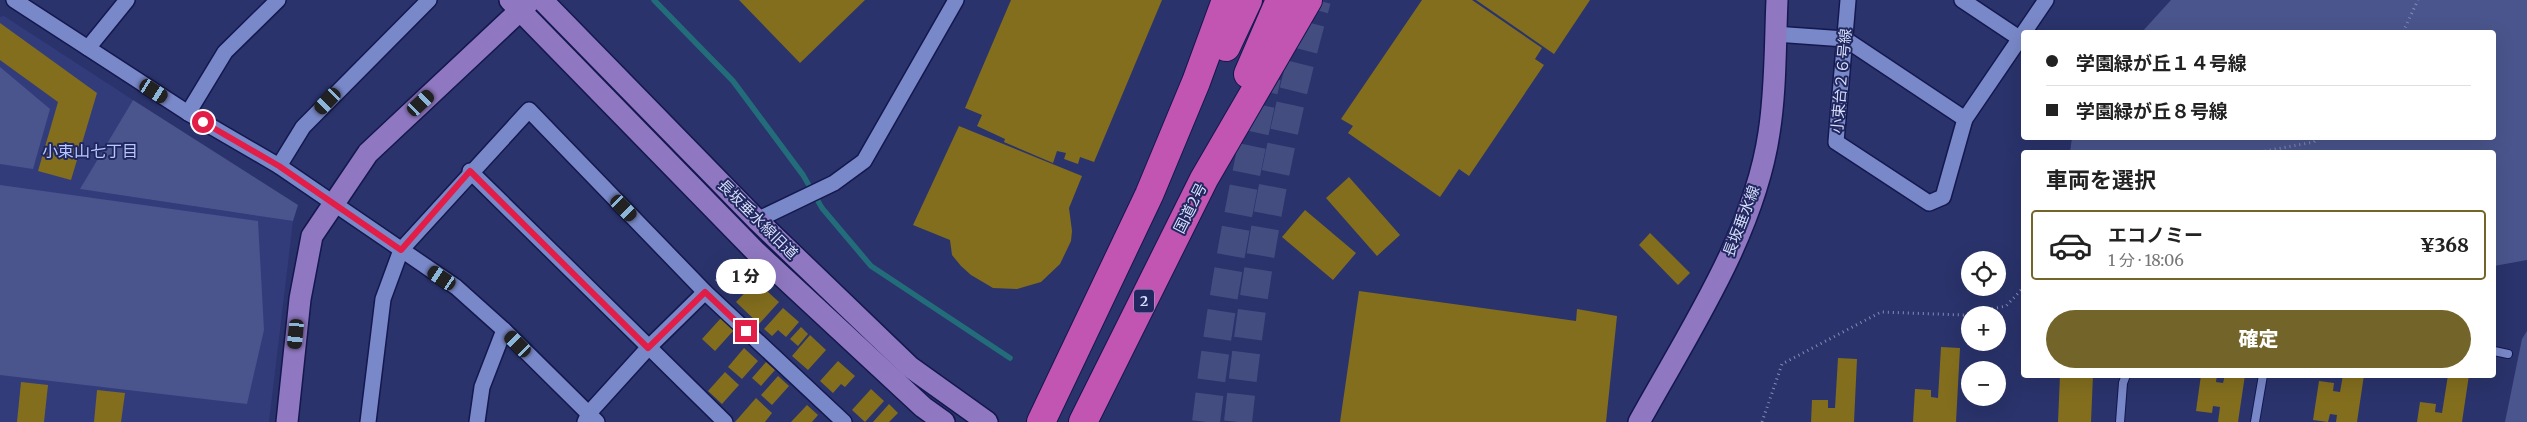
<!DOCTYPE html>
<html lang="ja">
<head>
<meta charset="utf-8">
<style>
	body { margin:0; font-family:Merriweather,"Noto Sans JP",serif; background:#f6f6f6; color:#222; height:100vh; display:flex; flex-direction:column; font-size:19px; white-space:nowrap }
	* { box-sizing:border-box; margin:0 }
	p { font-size:16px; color:#767676 }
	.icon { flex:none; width:28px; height:28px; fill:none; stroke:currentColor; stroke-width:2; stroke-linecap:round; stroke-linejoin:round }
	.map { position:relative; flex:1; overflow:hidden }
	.panel { position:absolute; left:2021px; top:150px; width:475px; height:228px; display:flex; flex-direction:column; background:#fff; border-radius:5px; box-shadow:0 5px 20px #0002 }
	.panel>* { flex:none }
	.hud { position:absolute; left:2021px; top:30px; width:475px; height:110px; border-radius:5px; box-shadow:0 5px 20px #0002; display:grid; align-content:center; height:110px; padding:0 25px; background:#fff }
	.buttons { position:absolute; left:1961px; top:251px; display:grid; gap:10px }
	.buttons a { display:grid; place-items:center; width:45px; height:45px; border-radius:50%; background:#fff; box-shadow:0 5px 20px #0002; font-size:25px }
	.end { position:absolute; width:22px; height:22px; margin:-11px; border:6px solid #e11d48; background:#fff; box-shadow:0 0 0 2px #fff }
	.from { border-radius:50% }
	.bubble { position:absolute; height:35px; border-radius:18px; background:#fff; box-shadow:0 5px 20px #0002; font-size:16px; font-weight:800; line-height:35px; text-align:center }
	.car { position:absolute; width:15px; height:30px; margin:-15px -8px; border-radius:6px; box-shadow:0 0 4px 1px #0007; background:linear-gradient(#222 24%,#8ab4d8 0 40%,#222 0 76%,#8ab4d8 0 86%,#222 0) }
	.hud b { display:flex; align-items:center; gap:18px; height:48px; font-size:19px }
	.hud b+b { border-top:1px solid #e0e0e0 }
	.hud i { width:12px; height:12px; background:#222 }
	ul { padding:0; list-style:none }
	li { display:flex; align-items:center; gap:15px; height:70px; margin:0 10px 8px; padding:0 15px; border:2px solid transparent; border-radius:5px }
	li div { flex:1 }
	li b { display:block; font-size:19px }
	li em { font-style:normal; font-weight:800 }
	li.on { border-color:#73642a }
	li>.icon { width:45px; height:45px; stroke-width:1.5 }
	h2 { padding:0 25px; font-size:22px; line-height:60px }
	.primary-button { display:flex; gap:10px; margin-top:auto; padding:10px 25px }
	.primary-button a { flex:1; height:58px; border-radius:30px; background:#73642a; color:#fff; font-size:20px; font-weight:800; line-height:58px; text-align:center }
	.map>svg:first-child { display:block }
</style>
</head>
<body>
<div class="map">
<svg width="2527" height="422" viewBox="0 0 2527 422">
	<rect width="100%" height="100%" fill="#2a336b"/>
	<polygon fill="#323c7b" points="4,16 133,100 81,189 293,221 269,422 0,422 0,17"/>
	<g fill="#4a558d">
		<polygon points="2171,0 2527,0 2527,260 2494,266 2494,152 2070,152 2072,138 2494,138 2494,32 2142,32"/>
		<polygon points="0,67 50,109 33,169 0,164"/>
		<polygon points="133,100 298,205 293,221 80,189"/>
		<polygon points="0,185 258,221 264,330 247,404 0,375"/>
		<polygon points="2527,331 2527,422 2505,422 2522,339"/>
	</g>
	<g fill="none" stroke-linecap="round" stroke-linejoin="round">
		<polyline stroke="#236d7b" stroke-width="5.5" points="654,0 733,81 803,175 822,208 871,266 1010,358"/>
	</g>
	<g fill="#836e1e">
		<polygon points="739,0 865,0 800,63"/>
		<polygon points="1011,0 1162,0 1094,162 1080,157 1078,164 1064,159 1066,153 1057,151 1053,163 1004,142 1005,139 977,126 982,115 965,108"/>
		<polygon points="1422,0 1472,0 1542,48 1535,59 1544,65 1469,176 1459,169 1440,197 1348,133 1353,126 1341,119"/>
		<polygon points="1476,0 1590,0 1554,54"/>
		<polygon points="0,23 97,93 71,180 38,171 58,102 0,60"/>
		<polygon points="959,126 1082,176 1069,208 1072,231 1071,241 1060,264 1041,282 1017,289 993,288 971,275 961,266 952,255 950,240 913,225"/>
		<polygon points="1349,177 1400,235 1377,256 1326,198"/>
		<polygon points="1305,210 1356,253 1333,280 1282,237"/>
		<polygon points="1650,233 1690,273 1678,285 1639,245"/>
		<polygon points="756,281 779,302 759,324 736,302"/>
		<polygon points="1359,291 1576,321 1577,309 1617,316 1606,422 1340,422"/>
		<polygon points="783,308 799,322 786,337 778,330 772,336 764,329"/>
		<polygon points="721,318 734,330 715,351 702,339"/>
		<polygon points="801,327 808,334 798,346 790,339"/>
		<polygon points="810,335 826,350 808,370 792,356"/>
		<polygon points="1941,347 1960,348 1956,422 1913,422 1915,389 1931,390 1931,397 1938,398"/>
		<polygon points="744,348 758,361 742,379 728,367"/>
		<polygon points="1838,358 1857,359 1854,422 1811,422 1812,400 1828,400 1828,408 1835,408"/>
		<polygon points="838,361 855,376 845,387 841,384 833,393 820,381"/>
		<polygon points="766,362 775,370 761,386 752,378"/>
		<polygon points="725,372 739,385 722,404 708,391"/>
		<polygon points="2060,375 2093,375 2091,422 2058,422"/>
		<polygon points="2201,375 2217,375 2216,382 2223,383 2225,375 2245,375 2238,422 2218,422 2220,407 2213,406 2212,413 2196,411"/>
		<polygon points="2343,375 2364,375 2357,422 2336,422 2337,415 2330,414 2328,422 2313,420 2319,381 2334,383 2333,391 2340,392"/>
		<polygon points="2448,375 2469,375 2462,422 2417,422 2420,402 2436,404 2435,412 2442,413"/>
		<polygon points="778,376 789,386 772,405 761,395"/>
		<polygon points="21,382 48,385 44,422 17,422"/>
		<polygon points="871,389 884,401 865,422 852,410"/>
		<polygon points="97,390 125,393 121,422 94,422"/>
		<polygon points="756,398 772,413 765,422 735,422"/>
		<polygon points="889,404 898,413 889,422 873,422"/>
		<polygon points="807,405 818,415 812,422 791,422"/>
	</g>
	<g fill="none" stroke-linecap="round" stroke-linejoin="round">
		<g stroke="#444d80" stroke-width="28" stroke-dasharray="28 14" stroke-linecap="butt">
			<path d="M1206,422C1220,306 1241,191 1267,77"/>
			<path d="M1238,422C1253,280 1278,138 1317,0"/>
		</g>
		<g stroke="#14184e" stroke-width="10">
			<g id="lane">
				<polyline points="2494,351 2508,354"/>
				<polyline points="2120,422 2123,383 2126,375"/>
				<polyline points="2255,422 2263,375"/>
			</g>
		</g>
		<g stroke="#14184e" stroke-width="18">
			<g id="street">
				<polyline points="14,0 188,113 279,166 456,287 504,330 597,422"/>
				<polyline points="1848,0 1836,142 1929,203 1943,197 1965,119 2046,0"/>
				<polyline points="1962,0 2019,38"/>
				<polyline points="1775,34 1845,39 1965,119"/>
				<polyline points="88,48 127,0"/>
				<polyline points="188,113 225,52 278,0"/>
				<polyline points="279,166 303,127 429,0"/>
				<polyline points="470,171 725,422"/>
				<polyline points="757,220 834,183 864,161 956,0"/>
				<polyline points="368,422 383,299 401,250 529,110 705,292 844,422"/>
				<polyline points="477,422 482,387 504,330"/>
				<polyline points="585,422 589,413 648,348 705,292"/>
			</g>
		</g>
		<g stroke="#14184e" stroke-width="24">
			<g id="secondary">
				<polyline points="510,0 757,253 923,407 944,422"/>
				<polyline points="542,0 757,220 910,367 987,422"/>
				<polyline points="287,422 300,299 312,236 368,153 529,2"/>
				<path d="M1639,422C1688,333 1754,235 1769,133C1776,89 1775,44 1777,0"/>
			</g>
		</g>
		<g stroke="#14184e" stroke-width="30">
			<g id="highway">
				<polyline points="1226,47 1248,0"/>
				<polyline points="1248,74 1280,0"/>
				<polyline points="1041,422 1149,195 1196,82 1226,0"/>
				<polyline points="1083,422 1204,179 1308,0"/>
			</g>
		</g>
		<g stroke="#858db6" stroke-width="3" stroke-dasharray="1 4" stroke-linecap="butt">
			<polyline points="2403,32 2418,0"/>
			<polyline points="2260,152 2314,142 2318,138"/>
			<polyline points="716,281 739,259"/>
			<polyline points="1762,422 1782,364 1881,312 1963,315 2006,306 2024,287"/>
		</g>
		<use href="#lane" stroke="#7988c8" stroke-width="8"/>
		<use href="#street" stroke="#7988c8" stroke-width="15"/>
		<use href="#secondary" stroke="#8f78c1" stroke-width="21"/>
		<use href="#highway" stroke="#c254b2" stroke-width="28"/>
	</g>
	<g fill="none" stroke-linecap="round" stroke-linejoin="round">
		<polyline stroke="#e11d48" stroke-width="6" points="203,122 279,166 401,250 470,171 648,348 705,292 746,331"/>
	</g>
	<g text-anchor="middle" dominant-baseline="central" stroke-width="4" stroke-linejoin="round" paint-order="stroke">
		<rect fill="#21285f" stroke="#a0a7cc" stroke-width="1" x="1134" y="289.5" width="20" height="23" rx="4"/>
		<g font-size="14" font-weight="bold" fill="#d7defa">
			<text x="1144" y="301">2</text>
		</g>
		<g font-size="15" fill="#d7defa" stroke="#21285f">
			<text transform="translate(1841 81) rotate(-85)">小束台２６号線</text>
			<text transform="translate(1190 208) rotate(-63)">国道2号</text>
			<text transform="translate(758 219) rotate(45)">長坂垂水線旧道</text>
			<text transform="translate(1741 221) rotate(-69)">長坂垂水線</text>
		</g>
		<g font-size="16" fill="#b9c7fe" stroke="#21285f">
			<text x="90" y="151">小束山七丁目</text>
		</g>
	</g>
</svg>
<div class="buttons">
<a><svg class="icon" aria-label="locate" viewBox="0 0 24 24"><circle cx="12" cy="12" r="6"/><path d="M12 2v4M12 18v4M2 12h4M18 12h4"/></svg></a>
<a>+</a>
<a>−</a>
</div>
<i class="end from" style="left:203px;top:122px"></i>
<i class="end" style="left:746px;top:331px"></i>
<div class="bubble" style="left:716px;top:259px;width:60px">1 分</div>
<i class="car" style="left:154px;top:91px;rotate:123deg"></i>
<i class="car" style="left:328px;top:101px;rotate:224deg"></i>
<i class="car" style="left:421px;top:103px;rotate:47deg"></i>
<i class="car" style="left:624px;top:208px;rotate:136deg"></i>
<i class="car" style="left:442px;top:278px;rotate:304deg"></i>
<i class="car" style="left:296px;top:334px;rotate:186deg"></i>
<i class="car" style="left:518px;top:344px;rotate:315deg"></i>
<div class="hud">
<b><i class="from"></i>学園緑が丘１４号線</b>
<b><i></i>学園緑が丘８号線</b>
</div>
<section class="panel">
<h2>車両を選択</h2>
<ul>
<li class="on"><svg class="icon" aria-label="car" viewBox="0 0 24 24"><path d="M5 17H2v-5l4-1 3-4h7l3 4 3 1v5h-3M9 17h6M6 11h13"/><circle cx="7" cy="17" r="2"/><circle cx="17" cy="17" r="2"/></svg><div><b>エコノミー</b><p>1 分 · 18:06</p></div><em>¥368</em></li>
</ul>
<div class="primary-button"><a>確定</a></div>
</section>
</div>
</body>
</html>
